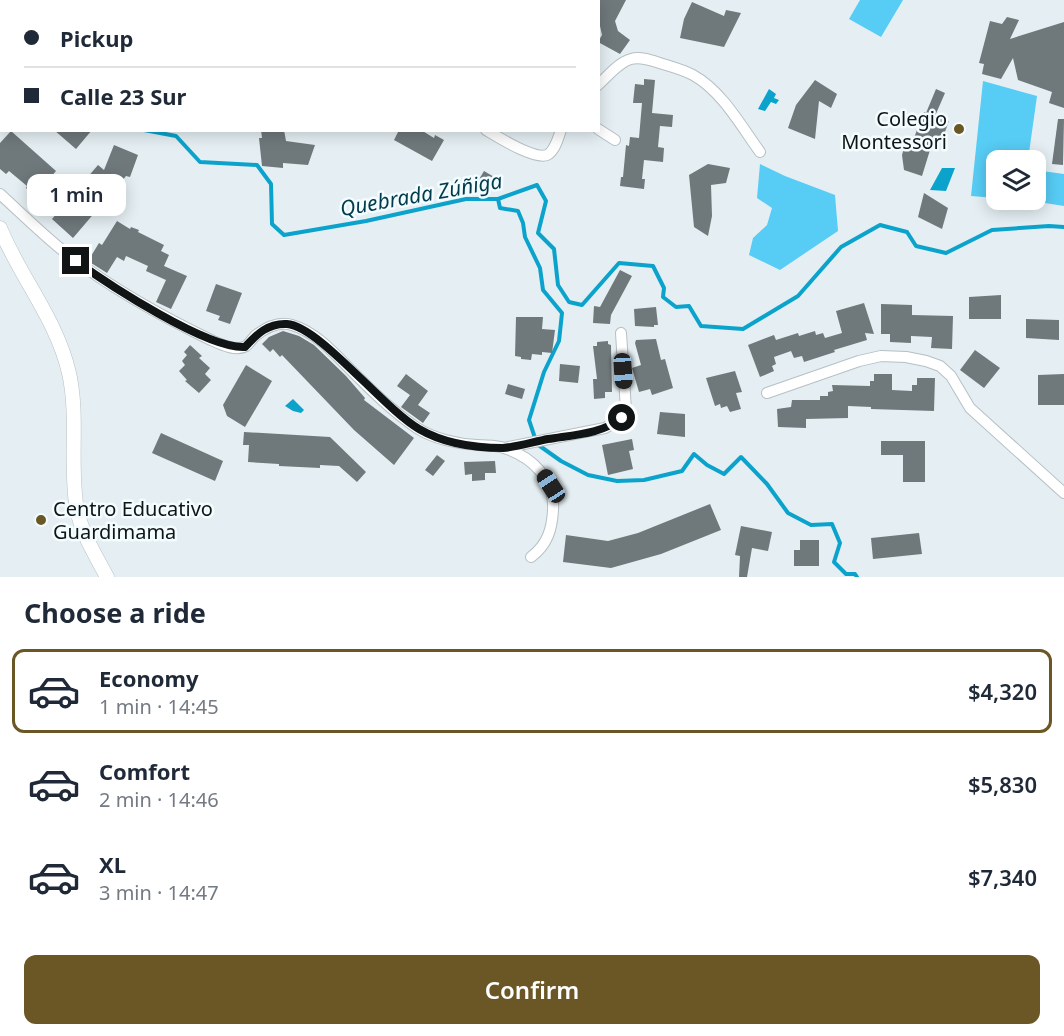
<!DOCTYPE html>
<html lang="en">
<head>
<meta charset="utf-8">
<style>
	body { margin:0; font-family:"Noto Sans",sans-serif; background:#f6f6f7; color:#1f2937; height:100vh; display:flex; flex-direction:column; font-size:22px; white-space:nowrap }
	* { box-sizing:border-box; margin:0 }
	p { font-size:20px; color:#747a83 }
	.icon { flex:none; width:33px; height:33px; fill:none; stroke:currentColor; stroke-width:2; stroke-linecap:round; stroke-linejoin:round }
	.map { position:relative; height:577px; overflow:hidden }
	.drawer { display:flex; flex-direction:column; background:#fff; flex:1 }
	.drawer>* { flex:none }
	.hud { position:absolute; left:0px; top:0px; width:600px; height:132px; box-shadow:0 3px 15px #0003; display:grid; align-content:center; height:132px; padding:0 24px; background:#fff }
	.fabs { position:absolute; left:986px; top:150px; display:grid; gap:12px }
	.fabs a { display:grid; place-items:center; width:60px; height:60px; border-radius:12px; background:#fff; box-shadow:0 3px 15px #0003; font-size:30px }
	.end { position:absolute; width:27px; height:27px; margin:-14px; border:8px solid #101415; background:#fff; box-shadow:0 0 0 3px #fff }
	.from { border-radius:50% }
	.bubble { position:absolute; height:42px; border-radius:12px; background:#fff; box-shadow:0 3px 15px #0003; font-size:20px; font-weight:600; line-height:42px; text-align:center }
	.car { position:absolute; width:18px; height:36px; margin:-18px -9px; border-radius:8px; box-shadow:0 0 4px 2px #0007; background:linear-gradient(#222 24%,#8ab4d8 0 40%,#222 0 76%,#8ab4d8 0 86%,#222 0) }
	.hud b { display:flex; align-items:center; gap:21px; height:57px; font-size:22px }
	.hud b+b { border-top:2px solid #e0e1e3 }
	.hud i { width:15px; height:15px; background:#1f2937 }
	ul { padding:0; list-style:none }
	li { display:flex; align-items:center; gap:18px; height:84px; margin:0 12px 9px; padding:0 12px; border:3px solid transparent; border-radius:12px }
	li div { flex:1 }
	li b { display:block; font-size:22px }
	li em { font-style:normal; font-weight:600 }
	li.selected { border-color:#6b5726 }
	li>.icon { width:54px; height:54px; stroke-width:1.5 }
	h2 { padding:0 24px; font-size:27px; line-height:72px }
	.primary-button { display:flex; gap:12px; margin-top:auto; padding:12px 24px }
	.primary-button a { flex:1; height:69px; border-radius:12px; background:#6b5726; color:#fff; font-size:24px; font-weight:600; line-height:69px; text-align:center }
	.map>svg:first-child { display:block }
</style>
</head>
<body>
<div class="map">
<svg width="1064" height="577" viewBox="0 0 1064 577">
	<rect width="100%" height="100%" fill="#e5eff3"/>
	<g fill="#57ccf5">
		<polygon points="860,0 903,0 881,37 849,19"/>
		<polygon points="983,81 1037,96 1028,160 996,160 996,198 971,196"/>
		<polygon points="760,164 785,176 835,195 838,231 780,270 749,255 753,238 767,225 772,208 757,198"/>
		<polygon points="1035,170 1064,174 1064,206 1032,201 1035,200"/>
	</g>
	<g fill="#0ba3cc">
		<polygon points="769,89 776,94 774,98 779,100 776,104 771,102 765,111 758,109"/>
		<polygon points="942,168 955,168 946,191 930,190"/>
		<polygon points="293,399 304,410 301,413 293,411 285,406"/>
	</g>
	<g fill="none" stroke-linecap="round" stroke-linejoin="round">
		<g stroke="#0ba3cc" stroke-width="4">
			<polyline points="144,130 176,136 200,162 257,165 271,184 272,224 284,235 366,221 466,199 498,199 537,185 546,201 538,233 554,249 558,285 569,302 582,305 619,263 653,266 664,288 663,297 676,307 689,306 701,326 743,329 798,296 841,247 880,225 907,232 916,246 946,253 992,230 1049,226 1064,227"/>
			<polyline points="498,199 500,208 518,211 523,223 525,237 540,268 543,290 562,313 559,341 544,372 529,420 537,444 561,461 588,475 617,481 644,480 682,471 694,454 707,465 724,474 741,457 767,484 788,513 811,525 832,524 840,543 834,562 846,574 855,574 857,577"/>
		</g>
	</g>
	<g fill="#6f787b">
		<polygon points="598,0 626,0 615,21 618,31 630,40 620,54 598,42 602,35 598,17"/>
		<polygon points="692,2 724,16 726,10 741,13 724,47 680,38 684,19"/>
		<polygon points="1007,17 1019,20 1010,39 1064,22 1064,108 1049,103 1052,92 1018,80 1013,58 1001,79 982,74 984,64 979,63 990,21 1002,24"/>
		<polygon points="644,79 655,80 652,113 673,115 672,127 660,126 658,147 664,148 663,162 644,160 642,179 645,179 644,189 620,186 621,177 623,177 626,145 629,146 630,137 639,138 642,103 633,103 635,84 644,85"/>
		<polygon points="815,80 837,94 831,108 819,101 815,139 788,128 796,105"/>
		<polygon points="936,89 945,93 935,116 949,121 942,140 934,137 922,176 904,170 902,155 906,141 912,143 924,112 926,113"/>
		<polygon points="1058,119 1064,119 1063,165 1052,164"/>
		<polygon points="54,130 92,130 76,149"/>
		<polygon points="261,130 284,130 286,141 315,145 308,165 283,163 283,168 262,166 259,138 262,138"/>
		<polygon points="399,130 421,130 434,138 435,135 444,140 432,161 394,140"/>
		<polygon points="11,131 56,171 34,196 26,188 27,186 9,171 6,174 0,169 0,143"/>
		<polygon points="114,145 138,155 130,177 126,176 73,238 52,219 98,165 104,170"/>
		<polygon points="708,164 730,168 726,183 711,185 712,216 708,236 694,227 689,175"/>
		<polygon points="484,171 501,181 495,190 478,181"/>
		<polygon points="924,193 948,208 942,229 918,217"/>
		<polygon points="117,221 130,229 131,227 139,230 138,232 164,245 161,251 169,255 164,266 187,276 171,309 156,302 166,280 146,271 148,266 126,256 124,261 117,257 107,273 88,261 99,243 102,245"/>
		<polygon points="620,270 632,276 611,315 610,324 593,323 594,306 600,307"/>
		<polygon points="216,284 242,293 230,324 218,320 220,316 206,311"/>
		<polygon points="1001,295 1001,319 969,319 969,297"/>
		<polygon points="864,303 874,334 865,333 867,340 834,350 835,352 804,362 802,356 794,358 791,351 774,357 776,364 772,366 774,371 760,377 748,345 774,335 776,340 798,333 799,336 815,331 816,335 823,333 825,338 842,333 836,311"/>
		<polygon points="881,304 912,305 912,315 953,316 952,349 931,348 932,337 911,336 911,343 890,342 890,334 881,334"/>
		<polygon points="656,307 658,325 654,325 654,327 635,326 634,309"/>
		<polygon points="516,317 543,317 542,329 555,330 552,353 542,352 542,355 532,354 531,360 521,359 521,357 515,356"/>
		<polygon points="1026,319 1059,320 1059,340 1026,338"/>
		<polygon points="283,331 299,336 314,345 346,376 365,398 364,400 414,438 394,465 354,430 282,355 280,357 273,349 270,352 262,344 269,337"/>
		<polygon points="656,339 661,360 665,359 673,388 652,395 650,389 639,392 632,368 641,365 635,343 636,340"/>
		<polygon points="608,341 608,344 611,345 612,392 605,392 605,398 594,399 593,379 597,379 593,346 597,346 597,342"/>
		<polygon points="190,345 202,356 199,358 210,368 205,374 211,380 199,393 185,381 187,380 179,371 185,365 182,361 187,355 184,352"/>
		<polygon points="975,350 1000,368 984,388 960,370"/>
		<polygon points="560,364 580,366 578,383 559,381"/>
		<polygon points="246,365 272,381 245,427 227,416 223,405"/>
		<polygon points="735,371 742,392 736,393 741,409 730,412 727,406 721,408 720,404 715,406 706,378"/>
		<polygon points="406,374 428,391 418,405 430,413 423,423 401,407 410,395 397,386"/>
		<polygon points="874,374 892,374 892,390 912,391 912,385 917,385 917,378 935,378 934,411 871,409 871,407 848,406 848,418 806,419 806,428 778,427 777,409 791,407 792,400 820,400 820,396 828,396 828,392 833,391 832,385 870,386 870,381 874,381"/>
		<polygon points="1064,374 1064,405 1038,405 1038,375"/>
		<polygon points="508,384 525,389 522,399 505,394"/>
		<polygon points="660,412 685,414 685,437 657,434"/>
		<polygon points="244,432 330,437 366,472 357,482 339,466 320,465 320,468 279,466 279,464 248,462 249,445 243,445"/>
		<polygon points="161,433 223,461 215,481 152,453"/>
		<polygon points="632,439 634,450 629,451 633,469 608,475 602,445"/>
		<polygon points="881,441 925,441 925,482 903,482 903,455 881,455"/>
		<polygon points="437,455 445,461 433,476 425,470"/>
		<polygon points="495,461 496,473 485,473 485,480 472,481 472,474 465,475 464,462"/>
		<polygon points="710,504 721,530 661,554 611,568 563,562 566,535 608,541 638,533"/>
		<polygon points="741,526 772,532 768,551 752,548 747,577 739,577 740,556 735,555"/>
		<polygon points="919,533 922,554 873,559 871,538"/>
		<polygon points="800,540 819,540 819,566 794,566 794,550 800,550"/>
	</g>
	<g fill="none" stroke-linecap="round" stroke-linejoin="round">
		<g stroke="#b6c0c4" stroke-width="12">
			<g id="minor">
				<polyline points="347,0 348,2"/>
				<path d="M598,85C608,76 619,62 631,59C641,56 653,61 663,64C673,67 684,70 693,75C722,91 741,126 760,152"/>
				<polyline points="598,129 615,140"/>
				<path d="M486,130C498,137 534,160 547,155C555,151 558,138 561,130"/>
				<path d="M0,194C22,214 44,236 67,254C111,288 161,316 211,340C220,344 236,352 246,346C249,344 252,339 255,336C265,328 279,321 292,325C319,333 339,359 359,378C377,396 396,414 417,428C434,439 458,444 477,445C486,446 496,445 504,448C533,457 555,480 553,510C552,530 547,545 531,557"/>
				<polyline points="767,393 859,361 881,356 906,357 926,361 940,366 951,376 970,408 1064,493"/>
				<polyline points="504,448 605,428 622,418 626,410 621,333"/>
			</g>
		</g>
		<g stroke="#b6c0c4" stroke-width="15">
			<path id="tertiary" d="M0,228C20,277 57,320 69,373C79,417 69,465 77,510C82,534 96,556 107,577"/>
		</g>
		<use href="#minor" stroke="#fff" stroke-width="10"/>
		<use href="#tertiary" stroke="#fff" stroke-width="14"/>
	</g>
	<g fill="none" stroke-linecap="round" stroke-linejoin="round">
		<path stroke="#101415" stroke-width="8" d="M76,261C109,285 207,349 245,347C257,334 268,323 287,324C319,326 384,409 419,429C443,443 475,448 503,448C517,447 533,442 548,439C572,435 602,434 622,418"/>
	</g>
	<g fill="#6b5726" stroke="#f3fcff" stroke-width="2">
		<circle cx="959" cy="129" r="6"/>
		<circle cx="41" cy="520" r="6"/>
	</g>
	<g text-anchor="middle" dominant-baseline="central" stroke-width="5" stroke-linejoin="round" paint-order="stroke">
		<g font-size="20" fill="#101415" stroke="#f3fcff" text-anchor="end">
			<text x="947" y="118">Colegio<tspan x="947" dy="23">Montessori</tspan></text>
			<text x="53" y="508" text-anchor="start">Centro Educativo<tspan x="53" dy="23">Guardimama</tspan></text>
		</g>
		<g font-size="21" font-style="italic" fill="#003b4c" stroke="#f3fcff">
			<text transform="translate(421 194) rotate(-10)">Quebrada Zúñiga</text>
		</g>
	</g>
</svg>
<div class="fabs">
<a><svg class="icon" aria-label="layers" viewBox="0 0 24 24"><path d="M12 4l9 5-9 5-9-5zM3 14l9 5 9-5"/></svg></a>
</div>
<i class="end from" style="left:622px;top:418px"></i>
<i class="end" style="left:76px;top:261px"></i>
<div class="bubble" style="left:27px;top:174px;width:99px">1 min</div>
<i class="car" style="left:623px;top:371px;rotate:176deg"></i>
<i class="car" style="left:551px;top:486px;rotate:327deg"></i>
<div class="hud">
<b><i class="from"></i>Pickup</b>
<b><i></i>Calle 23 Sur</b>
</div>
</div>
<section class="drawer">
<h2>Choose a ride</h2>
<ul>
<li class="selected"><svg class="icon" aria-label="car" viewBox="0 0 24 24"><path d="M5 17H2v-5l4-1 3-4h7l3 4 3 1v5h-3M9 17h6M6 11h13"/><circle cx="7" cy="17" r="2"/><circle cx="17" cy="17" r="2"/></svg><div><b>Economy</b><p>1 min · 14:45</p></div><em>$4,320</em></li>
<li><svg class="icon" aria-label="car" viewBox="0 0 24 24"><path d="M5 17H2v-5l4-1 3-4h7l3 4 3 1v5h-3M9 17h6M6 11h13"/><circle cx="7" cy="17" r="2"/><circle cx="17" cy="17" r="2"/></svg><div><b>Comfort</b><p>2 min · 14:46</p></div><em>$5,830</em></li>
<li><svg class="icon" aria-label="car" viewBox="0 0 24 24"><path d="M5 17H2v-5l4-1 3-4h7l3 4 3 1v5h-3M9 17h6M6 11h13"/><circle cx="7" cy="17" r="2"/><circle cx="17" cy="17" r="2"/></svg><div><b>XL</b><p>3 min · 14:47</p></div><em>$7,340</em></li>
</ul>
<div class="primary-button"><a>Confirm</a></div>
</section>
</body>
</html>
